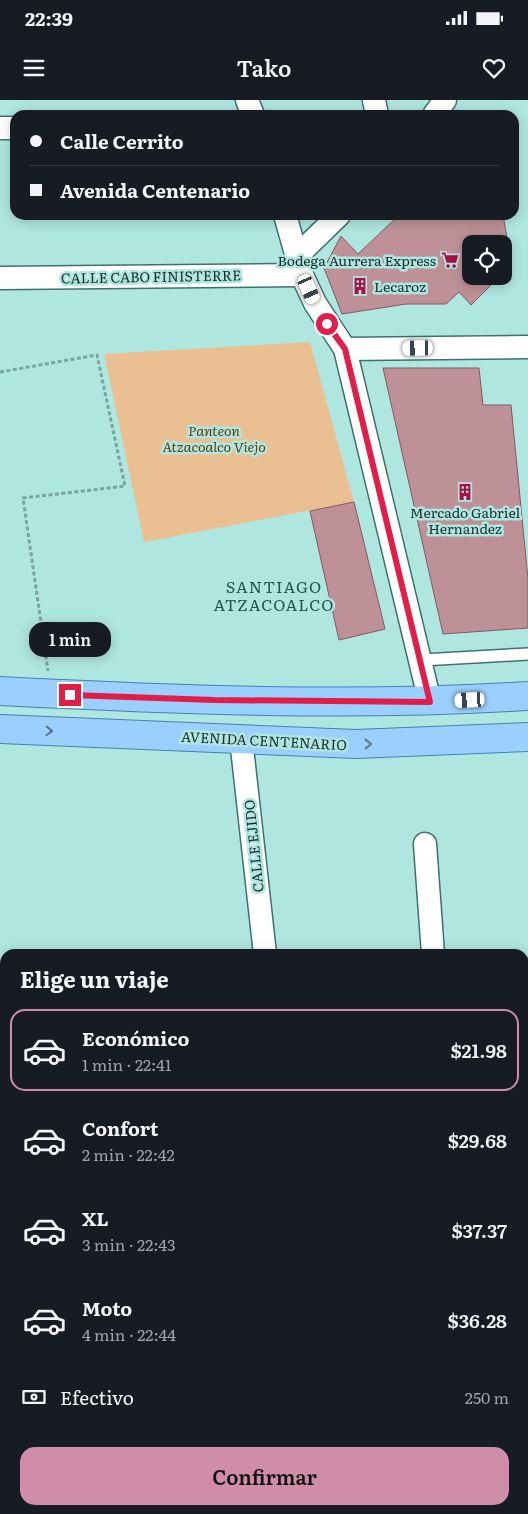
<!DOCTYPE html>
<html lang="es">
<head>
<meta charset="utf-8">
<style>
	body { margin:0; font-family:Literata,serif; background:#20242c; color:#f1f3f6; height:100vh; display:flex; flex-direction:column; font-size:19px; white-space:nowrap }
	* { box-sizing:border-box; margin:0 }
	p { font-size:16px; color:#9ea1a6 }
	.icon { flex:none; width:28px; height:28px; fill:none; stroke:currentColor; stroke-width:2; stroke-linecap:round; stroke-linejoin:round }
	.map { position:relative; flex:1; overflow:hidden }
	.panel { position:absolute; left:0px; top:849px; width:529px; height:566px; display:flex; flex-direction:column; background:#171b24; border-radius:15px 15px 0 0; box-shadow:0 2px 12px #0003 }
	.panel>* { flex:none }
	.banner { position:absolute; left:10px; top:10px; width:509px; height:110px; border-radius:15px; box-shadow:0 2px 12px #0003; display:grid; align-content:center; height:110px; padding:0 20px; background:#171b24 }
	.tools { position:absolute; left:462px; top:135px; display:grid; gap:10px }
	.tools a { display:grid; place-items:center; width:50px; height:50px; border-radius:10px; background:#171b24; box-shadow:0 2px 12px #0003; font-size:25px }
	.end { position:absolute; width:22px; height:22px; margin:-11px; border:6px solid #e11d48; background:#fff; box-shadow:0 0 0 2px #fff }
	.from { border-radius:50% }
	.bubble { position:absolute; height:35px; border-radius:15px; background:#171b24; box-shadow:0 2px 12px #0003; font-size:16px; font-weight:600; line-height:35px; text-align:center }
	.car { position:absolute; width:15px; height:30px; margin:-15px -8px; border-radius:6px; box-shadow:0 0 4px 1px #0007; background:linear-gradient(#fff 24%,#345 0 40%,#fff 0 76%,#345 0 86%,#fff 0) }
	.banner b { display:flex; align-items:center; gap:18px; height:48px; font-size:19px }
	.banner b+b { border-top:1px solid #363941 }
	.banner i { width:12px; height:12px; background:#f1f3f6 }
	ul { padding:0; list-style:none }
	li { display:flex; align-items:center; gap:15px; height:82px; margin:0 10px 8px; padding:0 10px; border:2px solid transparent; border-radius:15px }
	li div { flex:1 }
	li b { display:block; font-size:19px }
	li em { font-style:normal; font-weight:600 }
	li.selected { border-color:#cf8da7 }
	li>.icon { width:45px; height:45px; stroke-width:1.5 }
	h2 { padding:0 20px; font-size:22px; line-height:60px }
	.pay { display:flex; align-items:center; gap:12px; height:55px; padding:0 20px; font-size:19px }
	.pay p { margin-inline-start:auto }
	.button { display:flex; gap:10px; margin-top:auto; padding:10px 20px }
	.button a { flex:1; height:58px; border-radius:15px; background:#cf8da7; color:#111; font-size:20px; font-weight:600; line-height:58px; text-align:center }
	.status { display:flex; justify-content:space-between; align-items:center; height:35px; padding:0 25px; background:#171b24; direction:ltr }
	.status svg { height:14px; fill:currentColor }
	header { display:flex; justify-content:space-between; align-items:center; height:65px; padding:0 20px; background:#171b24; font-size:22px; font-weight:600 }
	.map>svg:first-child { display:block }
</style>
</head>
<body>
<div class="status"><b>22:39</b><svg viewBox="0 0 49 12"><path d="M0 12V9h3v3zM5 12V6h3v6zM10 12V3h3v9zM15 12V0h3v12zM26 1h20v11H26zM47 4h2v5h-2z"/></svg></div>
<header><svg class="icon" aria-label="menu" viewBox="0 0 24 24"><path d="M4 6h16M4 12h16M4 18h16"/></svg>Tako<svg class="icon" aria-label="heart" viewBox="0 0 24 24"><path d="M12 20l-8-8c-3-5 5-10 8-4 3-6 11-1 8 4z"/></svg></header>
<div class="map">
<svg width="528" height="1414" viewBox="0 0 528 1414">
	<rect width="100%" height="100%" fill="#b0e6e0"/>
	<polygon fill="#eabf92" points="310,242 354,402 144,442 104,254"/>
	<g fill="#be9198" stroke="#835960">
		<polygon points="399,115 503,115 508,144 471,144 471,176 500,176 471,205 459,192 446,204 406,204 342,214 324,168 341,136 358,154"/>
		<polygon points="383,268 479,268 483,305 511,305 528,479 528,528 443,534"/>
		<polygon points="354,402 385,529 339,540 310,411"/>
	</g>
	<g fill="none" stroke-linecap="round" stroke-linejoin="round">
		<g stroke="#3f726d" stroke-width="14">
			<polyline id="service" points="422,560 528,554"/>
		</g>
		<g stroke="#3f726d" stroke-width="25">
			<g id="minor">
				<polyline points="247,0 253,15"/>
				<polyline points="374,0 377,15"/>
				<polyline points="434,15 445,0"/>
				<polyline points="0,28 15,28"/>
				<polyline points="285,115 302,175 315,203 345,249 430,602"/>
				<polyline points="298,155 339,115"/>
				<polyline points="0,178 302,175"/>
				<polyline points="345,249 528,247"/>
				<polyline points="241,639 265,854"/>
				<polyline points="425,744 433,854"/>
				<polyline points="0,979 5,979"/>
				<polyline points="524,1197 528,1196"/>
				<polyline points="524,1359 528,1359"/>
				<polyline points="404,1410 405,1414"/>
				<polyline points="180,1414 206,1410"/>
			</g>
		</g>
		<g stroke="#3f726d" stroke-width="30">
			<g id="tertiary">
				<polyline points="524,935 528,932"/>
				<polyline points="0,1095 5,1107"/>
				<polyline points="0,1214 5,1213"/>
				<polyline points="0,1261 5,1259"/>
				<polyline points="125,1410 126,1414"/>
			</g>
		</g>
		<g stroke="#4282b4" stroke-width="30">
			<g id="primary">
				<path d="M0,591C176,600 352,607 528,596"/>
				<polyline points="0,629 356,644 528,637"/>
			</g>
		</g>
		<polyline stroke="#79a39f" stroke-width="3" stroke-dasharray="4 2.5" stroke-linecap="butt" points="0,272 97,255 125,386 23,398 48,571"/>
		<use href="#service" stroke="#fff" stroke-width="11"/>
		<use href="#minor" stroke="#fff" stroke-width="22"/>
		<use href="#tertiary" stroke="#fff" stroke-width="28"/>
		<use href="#primary" stroke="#9bcffe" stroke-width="28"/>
	</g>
	<defs><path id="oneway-chevron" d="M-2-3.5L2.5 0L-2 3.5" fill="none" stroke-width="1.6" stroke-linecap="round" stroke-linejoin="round" transform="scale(1.25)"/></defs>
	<g stroke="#54778b">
		<use href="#oneway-chevron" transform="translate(49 631) rotate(2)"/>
		<use href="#oneway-chevron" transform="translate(368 644) rotate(-1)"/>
	</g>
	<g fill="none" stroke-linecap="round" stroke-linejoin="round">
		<polyline stroke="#e11d48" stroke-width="6" points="70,595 214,600 430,602 345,249 327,224"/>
	</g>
	<defs>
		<g id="supermarket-bare" transform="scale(1.35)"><path d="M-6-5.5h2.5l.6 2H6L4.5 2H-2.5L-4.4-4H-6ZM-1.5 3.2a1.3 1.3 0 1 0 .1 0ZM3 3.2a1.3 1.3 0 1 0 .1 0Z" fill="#a61047" stroke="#b0e6e0" stroke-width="2.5" paint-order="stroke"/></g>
		<g id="building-bare" transform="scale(1.35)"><path d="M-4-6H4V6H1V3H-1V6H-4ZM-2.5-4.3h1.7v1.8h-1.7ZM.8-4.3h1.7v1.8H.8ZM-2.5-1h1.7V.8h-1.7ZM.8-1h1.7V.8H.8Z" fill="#a61047" stroke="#b0e6e0" stroke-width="2.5" paint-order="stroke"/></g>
	</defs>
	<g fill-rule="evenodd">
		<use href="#supermarket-bare" x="450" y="160"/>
		<use href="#building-bare" x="360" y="186"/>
		<use href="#building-bare" x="465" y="392"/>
	</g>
	<g text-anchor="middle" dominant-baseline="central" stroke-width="5" stroke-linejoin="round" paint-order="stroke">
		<g font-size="14" fill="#1a2f2d" stroke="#b0e6e0" text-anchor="end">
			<text x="436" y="160">Bodega Aurrera Express</text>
			<text x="374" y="186" text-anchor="start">Lecaroz</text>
			<text x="465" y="412" text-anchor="middle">Mercado Gabriel<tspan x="465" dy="16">Hernandez</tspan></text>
		</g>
		<g font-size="14" fill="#1a2f2d" stroke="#b0e6e0">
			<text transform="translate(151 176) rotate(-1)">CALLE CABO FINISTERRE</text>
			<text transform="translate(264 640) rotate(3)">AVENIDA CENTENARIO</text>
			<text transform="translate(253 746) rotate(-96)">CALLE EJIDO</text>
		</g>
		<g font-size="14" font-style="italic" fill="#623e0d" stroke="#b0e6e0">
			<text x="214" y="330">Panteon<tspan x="214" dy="16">Atzacoalco Viejo</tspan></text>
		</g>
		<g font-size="16" letter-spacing="1" fill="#215550" stroke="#b0e6e0">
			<text x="274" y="486">SANTIAGO<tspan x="274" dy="18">ATZACOALCO</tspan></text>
		</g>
	</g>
</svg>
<div class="tools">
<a><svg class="icon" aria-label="locate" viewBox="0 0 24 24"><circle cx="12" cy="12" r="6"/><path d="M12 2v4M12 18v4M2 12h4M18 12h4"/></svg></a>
</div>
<i class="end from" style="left:327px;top:224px"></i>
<i class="end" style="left:70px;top:595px"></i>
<div class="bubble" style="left:29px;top:522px;width:82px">1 min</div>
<i class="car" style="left:309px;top:189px;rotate:156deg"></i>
<i class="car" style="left:418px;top:248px;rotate:269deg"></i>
<i class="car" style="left:470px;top:600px;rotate:267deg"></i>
<div class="banner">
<b><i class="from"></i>Calle Cerrito</b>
<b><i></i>Avenida Centenario</b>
</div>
<section class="panel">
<h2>Elige un viaje</h2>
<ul>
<li class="selected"><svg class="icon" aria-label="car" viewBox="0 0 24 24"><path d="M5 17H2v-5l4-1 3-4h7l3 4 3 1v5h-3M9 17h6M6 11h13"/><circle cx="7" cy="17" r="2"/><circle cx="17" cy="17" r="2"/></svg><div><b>Económico</b><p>1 min · 22:41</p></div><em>$21.98</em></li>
<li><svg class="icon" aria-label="car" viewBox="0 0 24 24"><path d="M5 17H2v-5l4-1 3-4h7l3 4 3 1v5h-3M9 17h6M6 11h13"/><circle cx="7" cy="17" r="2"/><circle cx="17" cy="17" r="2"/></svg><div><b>Confort</b><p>2 min · 22:42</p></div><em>$29.68</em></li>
<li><svg class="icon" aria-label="car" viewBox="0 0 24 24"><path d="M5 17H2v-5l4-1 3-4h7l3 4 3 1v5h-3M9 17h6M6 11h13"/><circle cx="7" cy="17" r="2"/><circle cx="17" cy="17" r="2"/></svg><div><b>XL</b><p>3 min · 22:43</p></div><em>$37.37</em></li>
<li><svg class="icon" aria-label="car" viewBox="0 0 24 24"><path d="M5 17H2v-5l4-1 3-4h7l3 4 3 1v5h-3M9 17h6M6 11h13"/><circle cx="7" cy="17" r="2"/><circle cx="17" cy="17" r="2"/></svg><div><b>Moto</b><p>4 min · 22:44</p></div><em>$36.28</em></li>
</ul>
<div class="pay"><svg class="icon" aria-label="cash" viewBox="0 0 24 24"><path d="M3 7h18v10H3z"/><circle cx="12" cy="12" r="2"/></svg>Efectivo<p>250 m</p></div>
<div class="button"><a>Confirmar</a></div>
</section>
</div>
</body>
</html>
